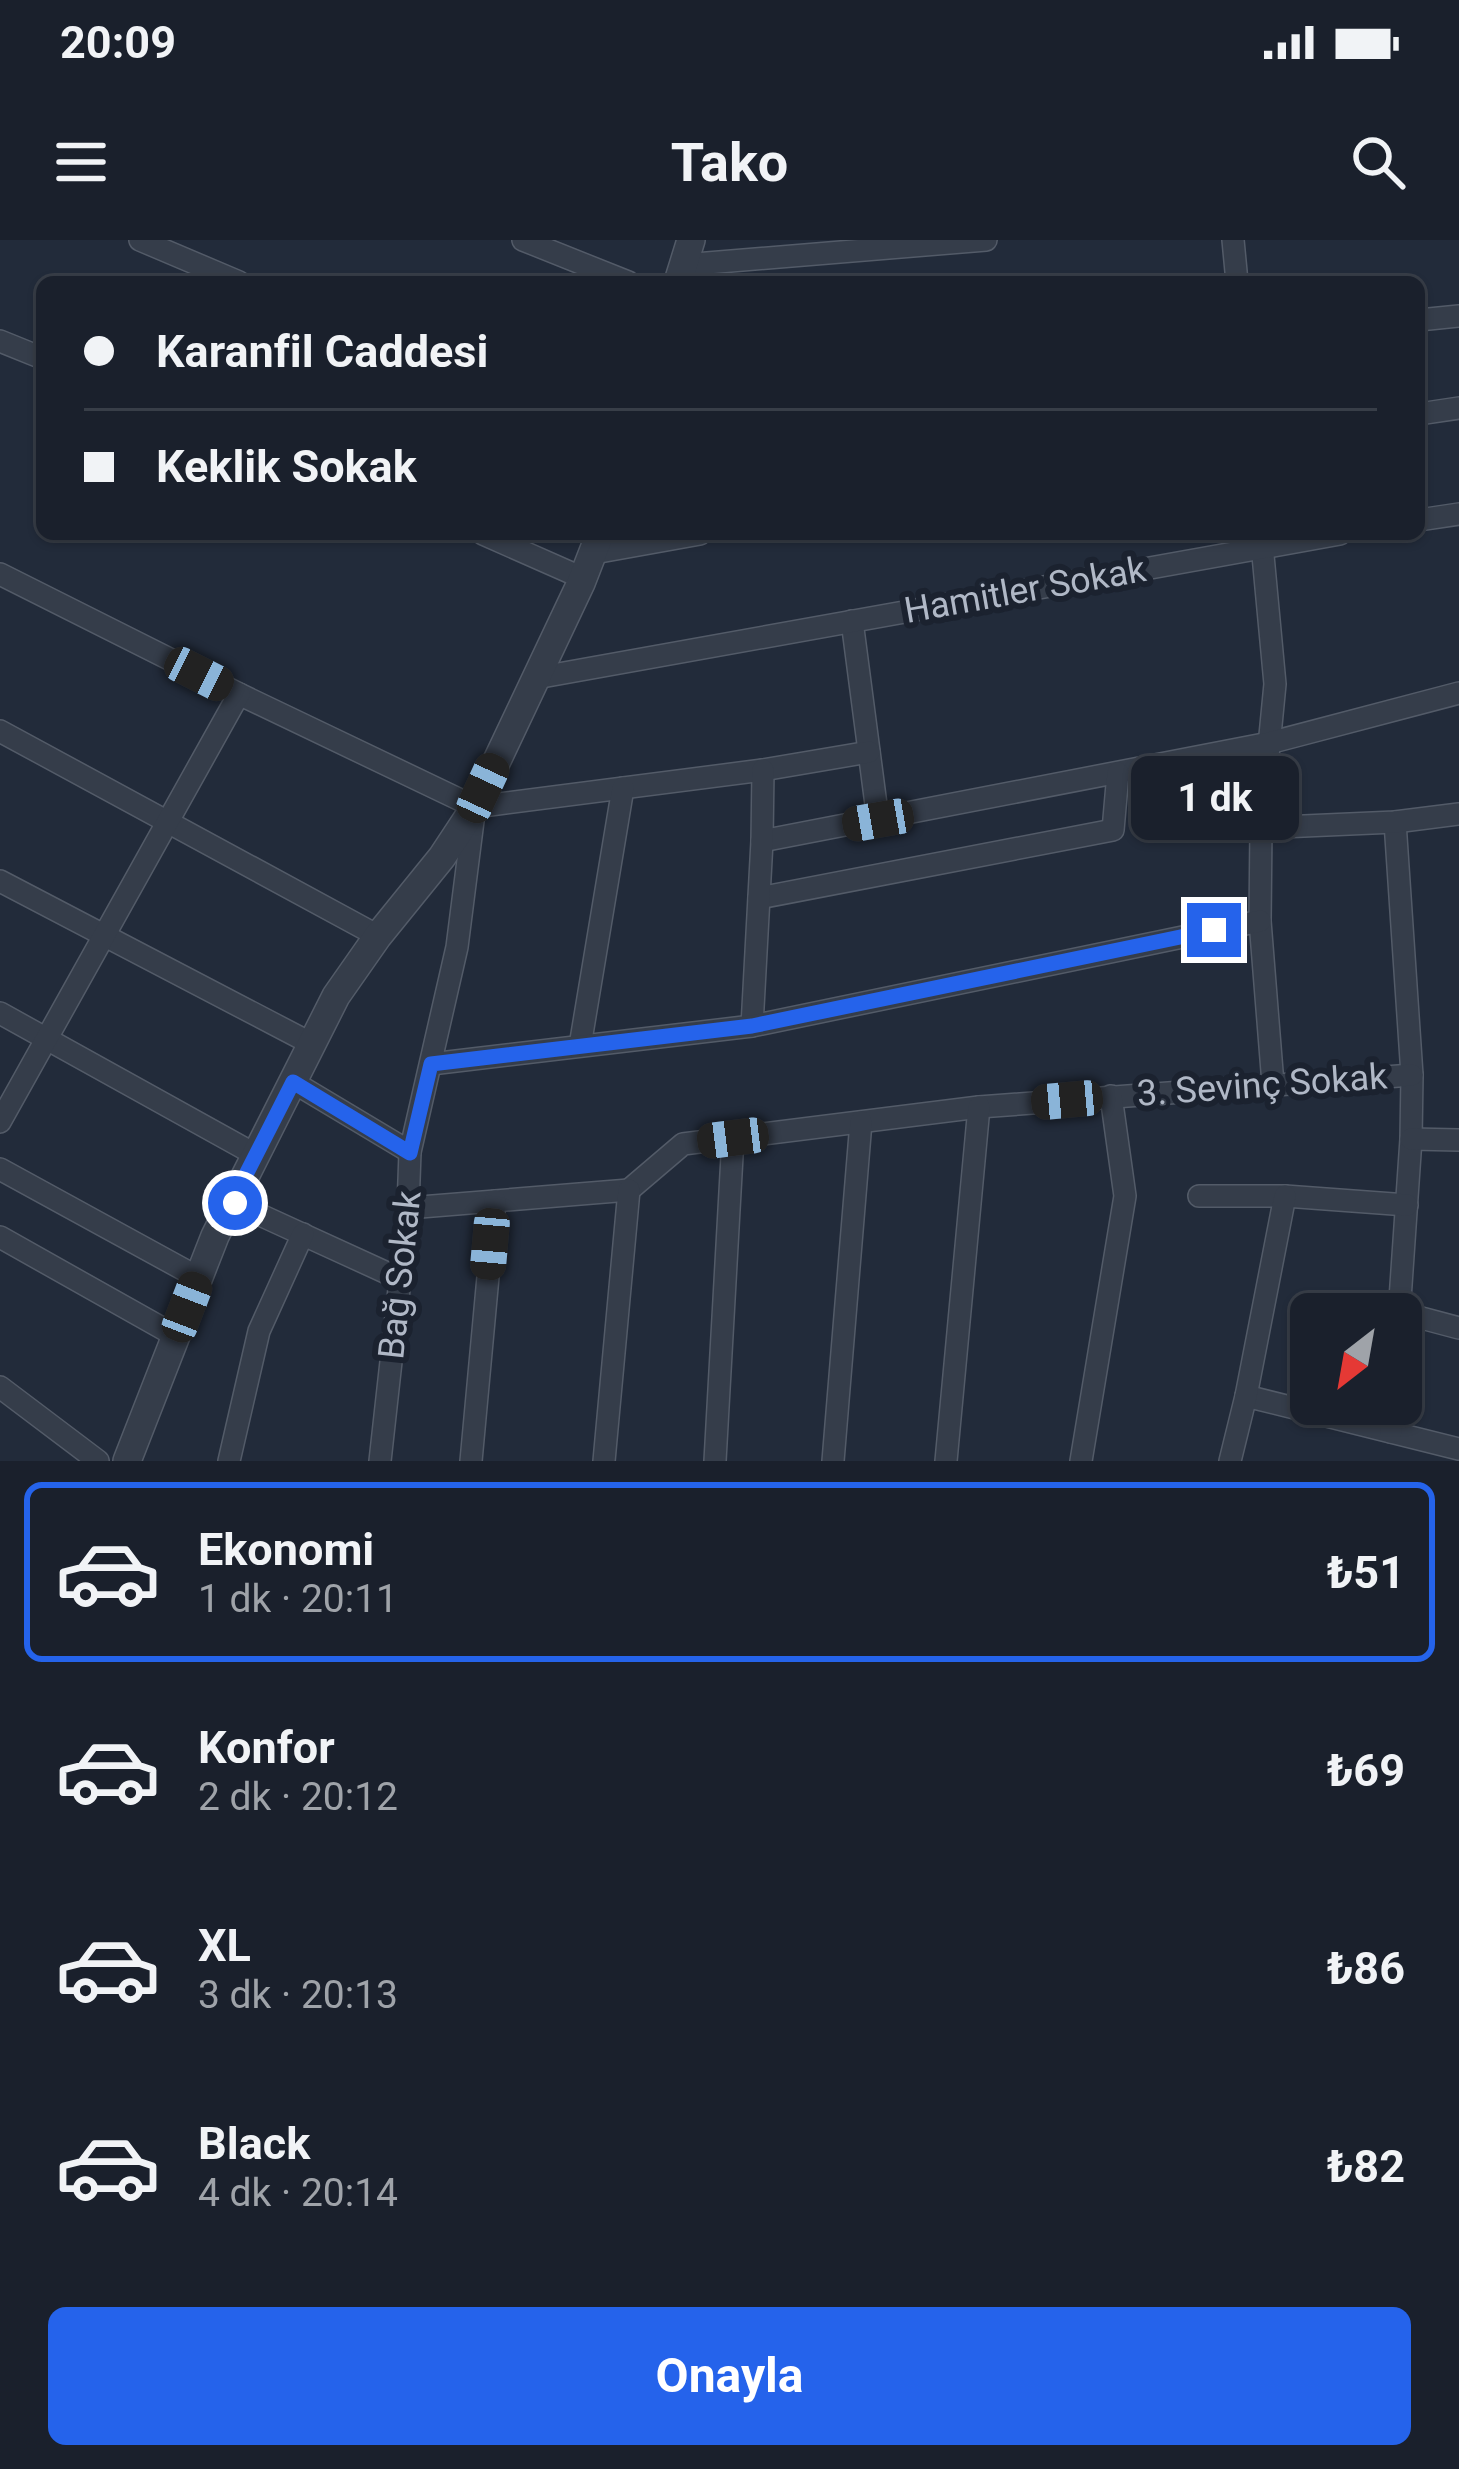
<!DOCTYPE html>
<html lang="tr">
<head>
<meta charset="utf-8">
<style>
	body { margin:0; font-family:Roboto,sans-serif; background:#232834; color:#f1f3f6; height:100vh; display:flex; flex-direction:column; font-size:45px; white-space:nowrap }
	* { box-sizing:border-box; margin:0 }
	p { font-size:39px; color:#9fa3a9 }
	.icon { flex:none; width:66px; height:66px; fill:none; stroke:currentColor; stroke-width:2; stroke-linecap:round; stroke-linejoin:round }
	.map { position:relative; height:1221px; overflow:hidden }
	.drawer { display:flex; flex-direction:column; background:#1a202c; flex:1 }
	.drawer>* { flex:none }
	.guide { position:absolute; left:36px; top:36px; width:1389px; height:264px; border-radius:18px; box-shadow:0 3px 9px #0004,0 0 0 3px #383e48; display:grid; align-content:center; height:264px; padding:0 48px; background:#1a202c }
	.needle { width:78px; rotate:211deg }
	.buttons { position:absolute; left:1290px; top:1053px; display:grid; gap:24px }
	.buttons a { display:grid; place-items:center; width:132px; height:132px; border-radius:18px; background:#1a202c; box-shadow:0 3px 9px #0004,0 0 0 3px #383e48; font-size:60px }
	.end { position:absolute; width:54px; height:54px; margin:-27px; border:15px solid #2563eb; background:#fff; box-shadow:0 0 0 6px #fff }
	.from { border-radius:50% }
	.bubble { position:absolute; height:84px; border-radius:18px; background:#1a202c; box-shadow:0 3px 9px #0004,0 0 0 3px #383e48; font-size:39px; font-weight:700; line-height:84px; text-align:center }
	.car { position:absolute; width:36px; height:72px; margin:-36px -18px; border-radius:15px; box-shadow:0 0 9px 3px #0007; background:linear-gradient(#222 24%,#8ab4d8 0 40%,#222 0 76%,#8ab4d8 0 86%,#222 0) }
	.guide b { display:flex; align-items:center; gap:42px; height:114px; font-size:45px }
	.guide b+b { border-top:3px solid #383e48 }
	.guide i { width:30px; height:30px; background:#f1f3f6 }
	ul { padding:21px 0 0; list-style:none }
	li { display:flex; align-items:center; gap:36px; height:180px; margin:0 24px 18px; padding:0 24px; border:6px solid transparent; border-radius:18px }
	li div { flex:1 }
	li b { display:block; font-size:45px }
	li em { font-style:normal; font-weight:700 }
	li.selected { border-color:#2563eb }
	li>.icon { width:108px; height:108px; stroke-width:1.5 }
	.action { display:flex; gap:24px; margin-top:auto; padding:24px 48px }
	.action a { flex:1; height:138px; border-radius:18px; background:#2563eb; color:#fff; font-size:48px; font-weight:700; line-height:138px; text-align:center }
	.status { display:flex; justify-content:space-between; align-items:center; height:84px; padding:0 60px; background:#1a202c; direction:ltr }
	.status svg { height:33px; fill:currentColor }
	header { display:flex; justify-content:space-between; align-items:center; height:156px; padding:0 48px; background:#1a202c; font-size:54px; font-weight:700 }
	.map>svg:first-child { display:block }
</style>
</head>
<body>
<div class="status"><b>20:09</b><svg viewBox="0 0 49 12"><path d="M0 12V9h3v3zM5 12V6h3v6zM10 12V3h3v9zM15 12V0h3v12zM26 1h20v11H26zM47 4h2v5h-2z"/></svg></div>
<header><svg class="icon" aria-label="menu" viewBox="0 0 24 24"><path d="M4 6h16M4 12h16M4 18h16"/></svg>Tako<svg class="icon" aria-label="search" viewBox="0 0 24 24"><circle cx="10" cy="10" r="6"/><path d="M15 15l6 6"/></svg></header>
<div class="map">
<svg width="1459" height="1221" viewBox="0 0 1459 1221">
	<rect width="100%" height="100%" fill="#222b3a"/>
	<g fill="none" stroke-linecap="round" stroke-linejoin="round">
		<g stroke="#535b68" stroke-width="24">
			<g id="minor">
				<polyline points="140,0 239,42"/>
				<polyline points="523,0 628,42"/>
				<polyline points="1233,0 1237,42"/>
				<polyline points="683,25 986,0"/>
				<polyline points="1419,80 1459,76"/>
				<polyline points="0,101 42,118"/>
				<polyline points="1419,174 1459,168"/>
				<polyline points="1419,280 1459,274"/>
				<polyline points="483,294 578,336 581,343"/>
				<polyline points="1261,294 1275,444 1261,588 1260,681 1273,844"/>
				<polyline points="594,313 700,294"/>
				<polyline points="0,334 239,454 475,567"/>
				<polyline points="852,381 878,580"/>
				<polyline points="536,438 1340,294"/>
				<polyline points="0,491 378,696"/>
				<polyline points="475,567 763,530 869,512"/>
				<polyline points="1395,582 1412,835 1411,899 1399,1074"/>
				<polyline points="1261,588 1395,582 1459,574"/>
				<polyline points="762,601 1269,503 1459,453"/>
				<polyline points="0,641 312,804"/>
				<polyline points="759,658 1113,590 1118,533"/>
				<polyline points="0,773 256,915"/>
				<polyline points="752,786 762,601 763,530"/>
				<polyline points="580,806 623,548"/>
				<polyline points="431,824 752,786 1260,681"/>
				<polyline points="293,842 410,912"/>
				<polyline points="0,882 239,454"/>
				<polyline points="1411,899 1459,900"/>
				<polyline points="0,929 199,1038"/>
				<polyline points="629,950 683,904 979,867 1412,835"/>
				<polyline points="1199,956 1285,956 1407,965"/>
				<polyline points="232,962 400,1039"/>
				<polyline points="408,968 629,950"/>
				<polyline points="0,997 176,1096"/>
				<polyline points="1399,1072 1459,1088"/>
				<polyline points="0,1147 98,1221"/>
				<polyline points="1246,1156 1459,1209"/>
				<polyline points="1391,1192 1393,1164"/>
				<polyline points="229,1221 259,1091 303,994"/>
				<polyline points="380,1221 408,968 410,912 457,707 474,573"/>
				<polyline points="471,1221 495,961"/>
				<polyline points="604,1221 629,950"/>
				<polyline points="715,1221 733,898"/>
				<polyline points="833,1221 861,882"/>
				<polyline points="946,1221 979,867"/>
				<polyline points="1081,1221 1125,956 1111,856"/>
				<polyline points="1230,1221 1246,1156 1285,956"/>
			</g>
		</g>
		<g stroke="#535b68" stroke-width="30">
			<g id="tertiary">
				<polyline points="678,42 691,0"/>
				<polyline points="127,1221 215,996 336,756 378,696 442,617 475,567 581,343 600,294"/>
			</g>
		</g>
		<use href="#minor" stroke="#353d4a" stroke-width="21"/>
		<use href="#tertiary" stroke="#353d4a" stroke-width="27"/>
	</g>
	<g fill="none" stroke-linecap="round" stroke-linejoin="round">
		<polyline stroke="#2563eb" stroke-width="15" points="235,963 232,962 293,842 410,913 431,824 752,786 1214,690"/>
	</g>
	<g text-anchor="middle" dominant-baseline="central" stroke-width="12" stroke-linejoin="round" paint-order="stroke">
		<g font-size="36" fill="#b0b8c6" stroke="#1b222f">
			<text transform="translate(1025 350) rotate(-10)">Hamitler Sokak</text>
			<text transform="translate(1262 845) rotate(-4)">3. Sevinç Sokak</text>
			<text transform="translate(400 1035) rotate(-84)">Bağ Sokak</text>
		</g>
	</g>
</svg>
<div class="buttons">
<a><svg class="needle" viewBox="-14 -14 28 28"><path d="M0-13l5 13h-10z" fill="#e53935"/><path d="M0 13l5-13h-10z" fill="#9fa3a9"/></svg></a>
</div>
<i class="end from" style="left:235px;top:963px"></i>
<i class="end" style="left:1214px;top:690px"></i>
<div class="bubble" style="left:1131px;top:516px;width:168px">1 dk</div>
<i class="car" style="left:199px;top:434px;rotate:117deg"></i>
<i class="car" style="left:483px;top:548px;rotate:25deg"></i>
<i class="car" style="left:878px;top:580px;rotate:260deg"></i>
<i class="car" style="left:1067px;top:860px;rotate:265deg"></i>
<i class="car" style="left:733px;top:898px;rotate:263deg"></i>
<i class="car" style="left:490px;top:1004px;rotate:185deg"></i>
<i class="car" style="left:187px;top:1067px;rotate:21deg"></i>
<div class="guide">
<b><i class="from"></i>Karanfil Caddesi</b>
<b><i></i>Keklik Sokak</b>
</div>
</div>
<section class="drawer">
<ul>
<li class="selected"><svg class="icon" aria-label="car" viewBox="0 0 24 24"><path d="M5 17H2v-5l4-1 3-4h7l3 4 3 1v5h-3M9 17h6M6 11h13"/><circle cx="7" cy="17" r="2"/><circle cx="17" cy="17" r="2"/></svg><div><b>Ekonomi</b><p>1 dk · 20:11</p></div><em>₺51</em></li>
<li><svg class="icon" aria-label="car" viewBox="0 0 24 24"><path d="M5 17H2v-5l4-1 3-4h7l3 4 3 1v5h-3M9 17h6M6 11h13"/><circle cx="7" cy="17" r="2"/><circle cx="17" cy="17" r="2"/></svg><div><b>Konfor</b><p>2 dk · 20:12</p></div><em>₺69</em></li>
<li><svg class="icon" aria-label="car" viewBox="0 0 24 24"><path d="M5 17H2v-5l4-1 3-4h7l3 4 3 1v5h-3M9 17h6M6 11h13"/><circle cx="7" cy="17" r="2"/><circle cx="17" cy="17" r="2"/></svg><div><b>XL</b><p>3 dk · 20:13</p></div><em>₺86</em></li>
<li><svg class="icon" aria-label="car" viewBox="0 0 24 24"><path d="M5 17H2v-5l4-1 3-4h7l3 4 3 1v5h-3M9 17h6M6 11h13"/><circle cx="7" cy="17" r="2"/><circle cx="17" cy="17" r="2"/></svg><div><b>Black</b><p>4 dk · 20:14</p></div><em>₺82</em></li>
</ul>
<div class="action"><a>Onayla</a></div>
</section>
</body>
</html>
